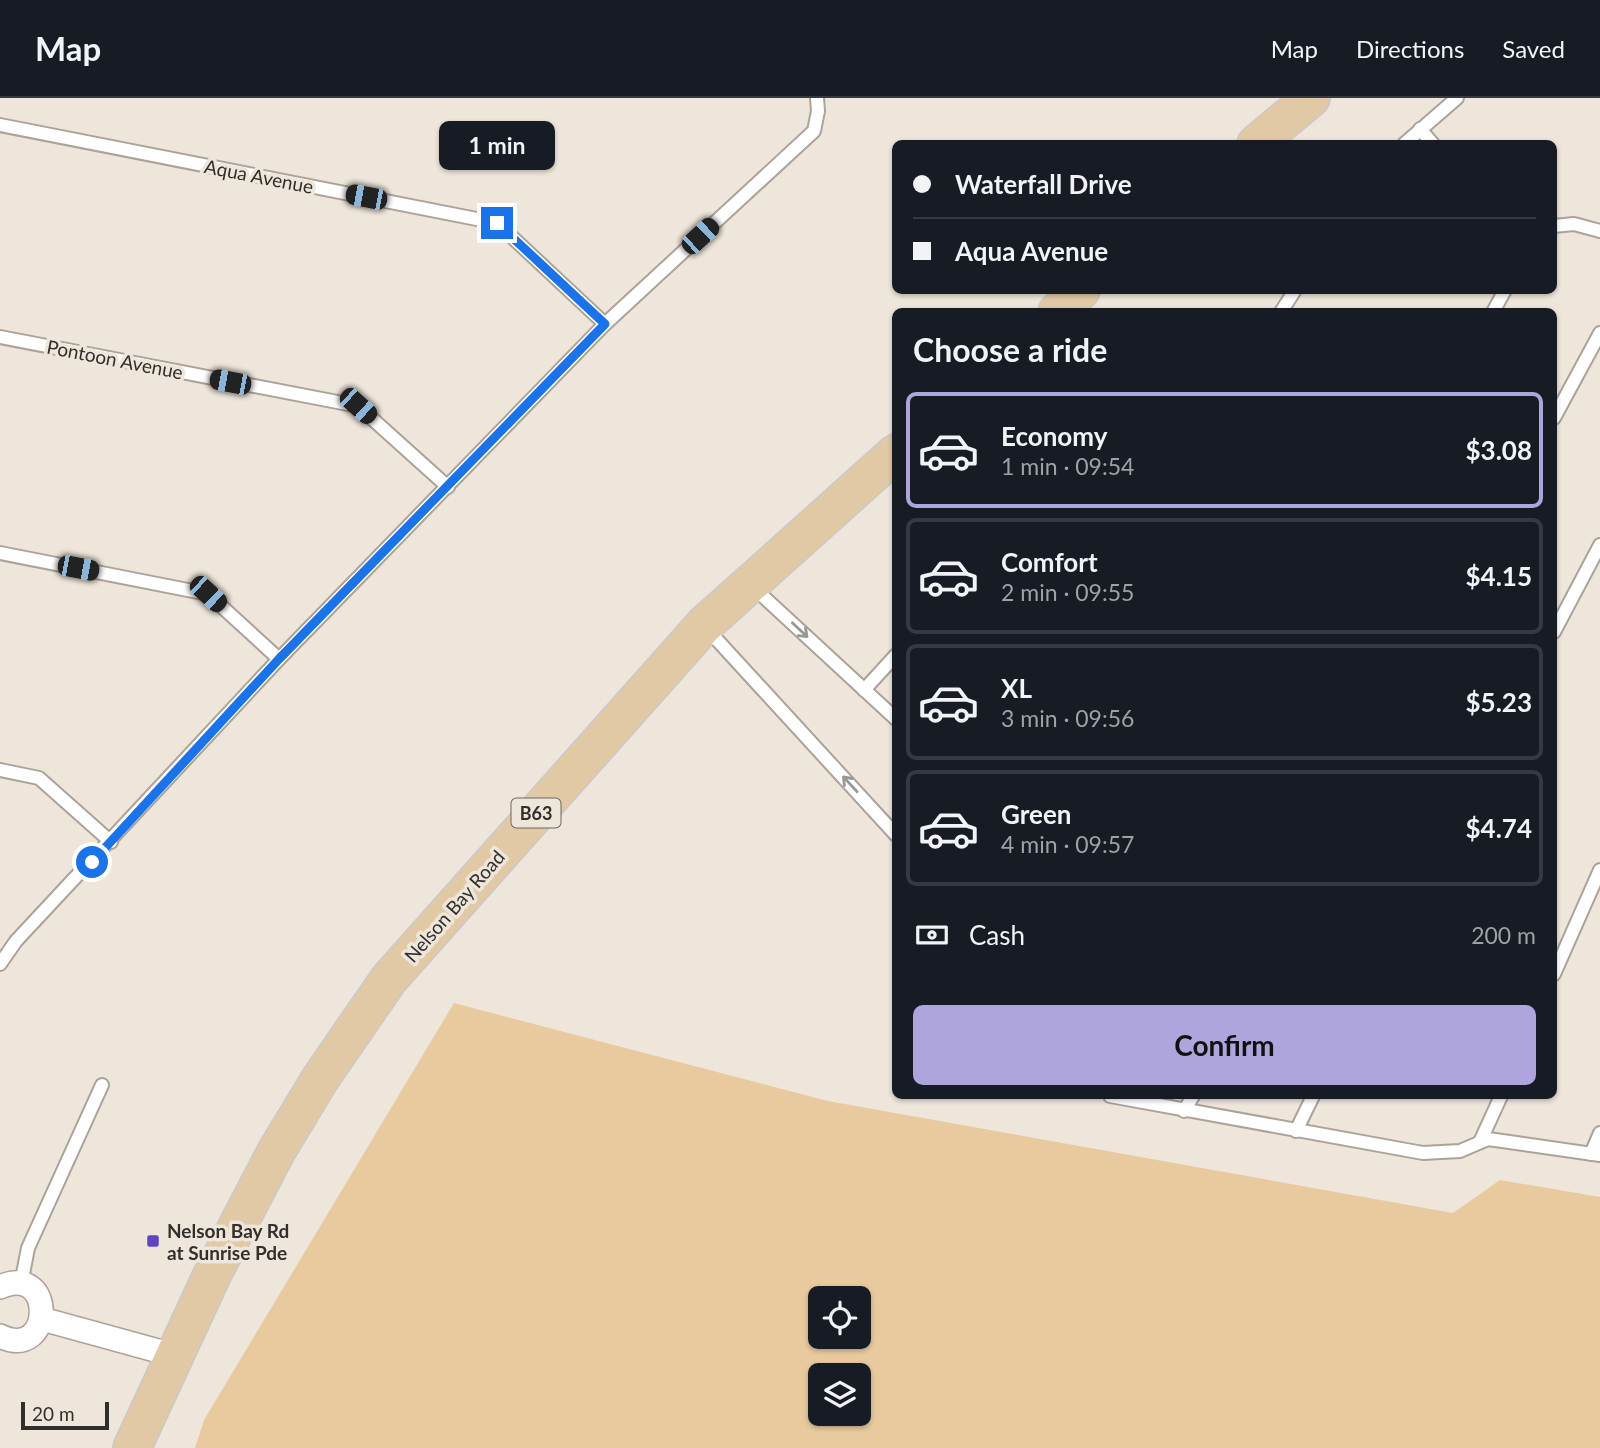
<!DOCTYPE html>
<html lang="en">
<head>
<meta charset="utf-8">
<style>
	body { margin:0; font-family:Lato,sans-serif; background:#242831; color:#f1f3f6; height:100vh; display:flex; flex-direction:column; font-size:26px; white-space:nowrap }
	* { box-sizing:border-box; margin:0 }
	p { font-size:23px; color:#9ea1a6 }
	.icon { flex:none; width:38px; height:38px; fill:none; stroke:currentColor; stroke-width:2; stroke-linecap:round; stroke-linejoin:round }
	.map { position:relative; flex:1; overflow:hidden }
	.panel { position:absolute; left:892px; top:210px; width:665px; height:791px; display:flex; flex-direction:column; background:#171b24; border-radius:10px; box-shadow:0 2px 5px #0004 }
	.panel>* { flex:none }
	.guide { position:absolute; left:892px; top:42px; width:665px; height:154px; border-radius:10px; box-shadow:0 2px 5px #0004; display:grid; align-content:center; height:154px; padding:0 21px; background:#171b24 }
	.tools { position:absolute; left:808px; top:1188px; display:grid; gap:14px }
	.tools a { display:grid; place-items:center; width:63px; height:63px; border-radius:10px; background:#171b24; box-shadow:0 2px 5px #0004; font-size:35px }
	.scale { position:absolute; left:21px; bottom:18px; width:88px; box-sizing:border-box; padding-left:7px; border:4px solid #322f2b; border-top:0; font-size:19px; line-height:24px; white-space:nowrap; color:#322f2b; -webkit-text-stroke:5px #eee6db; paint-order:stroke }
	.end { position:absolute; width:32px; height:32px; margin:-16px; border:9px solid #1a73e8; background:#fff; box-shadow:0 0 0 4px #fff }
	.from { border-radius:50% }
	.bubble { position:absolute; height:49px; border-radius:10px; background:#171b24; box-shadow:0 2px 5px #0004; font-size:23px; font-weight:700; line-height:49px; text-align:center }
	.car { position:absolute; width:21px; height:42px; margin:-21px -10px; border-radius:9px; box-shadow:0 0 5px 2px #0007; background:linear-gradient(#222 24%,#8ab4d8 0 40%,#222 0 76%,#8ab4d8 0 86%,#222 0) }
	.guide b { display:flex; align-items:center; gap:24px; height:66px; font-size:26px }
	.guide b+b { border-top:2px solid #363941 }
	.guide i { width:18px; height:18px; background:#f1f3f6 }
	ul { padding:0; list-style:none }
	li { display:flex; align-items:center; gap:21px; height:116px; margin:0 14px 10px; padding:0 7px; border:4px solid #363941; border-radius:10px }
	li div { flex:1 }
	li b { display:block; font-size:26px }
	li em { font-style:normal; font-weight:700 }
	li.selected { border-color:#aea5dc }
	li>.icon { width:63px; height:63px; stroke-width:1.5 }
	h2 { padding:0 21px; font-size:32px; line-height:84px }
	.pay { display:flex; align-items:center; gap:18px; height:77px; padding:0 21px; font-size:26px }
	.pay p { margin-inline-start:auto }
	.cta { display:flex; gap:14px; margin-top:auto; padding:14px 21px }
	.cta a { flex:1; height:80px; border-radius:10px; background:#aea5dc; color:#111; font-size:28px; font-weight:700; line-height:80px; text-align:center }
	header { display:flex; align-items:center; gap:42px; box-sizing:border-box; height:98px; padding:0 35px; background:#171b24; border-bottom:2px solid #363941 }
	header strong { font-size:33px }
	nav { display:flex; gap:38px; margin-inline-start:auto; font-size:24px }
	.map>svg:first-child { display:block }
</style>
</head>
<body>
<header>
<strong>Map</strong>
<nav><a>Map</a><a>Directions</a><a>Saved</a></nav>
</header>
<div class="map">
<svg width="1600" height="1350" viewBox="0 0 1600 1350">
	<rect width="100%" height="100%" fill="#eee6db"/>
	<path fill="#e9ca9f" fill-rule="evenodd" d="M454,905L828,1003L1453,1115L1500,1082L1600,1099V1350H195L204,1322ZM821,1200H859V1239H821ZM821,1278H859V1316H821Z"/>
	<g fill="none" stroke-linecap="round" stroke-linejoin="round">
		<g stroke="#aba399" stroke-width="16">
			<g id="lane">
				<polyline points="0,27 497,125 605,226"/>
				<polyline points="1420,31 1433,46"/>
				<polyline points="1404,46 1457,0"/>
				<polyline points="1554,128 1574,126 1600,133"/>
				<polyline points="1281,214 1295,192"/>
				<polyline points="1493,214 1505,192"/>
				<polyline points="0,239 358,308 448,389"/>
				<polyline points="1554,320 1600,235"/>
				<polyline points="0,455 208,496 279,561"/>
				<polyline points="753,489 896,621"/>
				<polyline points="707,531 896,737"/>
				<polyline points="1554,534 1600,447"/>
				<polyline points="864,592 896,557"/>
				<polyline points="0,672 39,680 111,744"/>
				<polyline points="0,866 16,843 279,561 605,226 814,33 818,13 817,0"/>
				<polyline points="1554,876 1600,772"/>
				<polyline points="1110,998 1423,1055 1460,1053 1488,1041 1600,1057"/>
				<polyline points="1184,1013 1193,998"/>
				<polyline points="1296,1033 1313,998"/>
				<polyline points="1480,1044 1501,998"/>
				<polyline points="1591,1056 1600,1035"/>
				<polyline points="21,1186 28,1150 102,987"/>
			</g>
		</g>
		<g stroke="#aba399" stroke-width="26">
			<g id="street">
				<path d="M0,1189C56,1164 54,1264 0,1238"/>
				<polyline points="42,1221 173,1257"/>
			</g>
		</g>
		<g stroke="#cac9c8" stroke-width="40">
			<g id="primary">
				<polyline points="1256,46 1311,0"/>
				<polyline points="1057,214 1081,192"/>
				<polyline points="132,1350 212,1177 276,1054 320,981 389,881 704,527 896,355"/>
			</g>
		</g>
		<use href="#lane" stroke="#fff" stroke-width="12"/>
		<use href="#street" stroke="#fff" stroke-width="23"/>
		<use href="#primary" stroke="#e2c9a6" stroke-width="37"/>
	</g>
	<defs><path id="oneway-shaft" d="M-6 0H5M1.5-3L5.5 0L1.5 3" fill="none" stroke-width="1.6" stroke-linecap="round" stroke-linejoin="round" transform="scale(1.75)"/></defs>
	<g stroke="#989795">
		<use href="#oneway-shaft" transform="translate(800 532) rotate(43)"/>
		<use href="#oneway-shaft" transform="translate(850 686) rotate(-133)"/>
	</g>
	<g fill="none" stroke-linecap="round" stroke-linejoin="round">
		<polyline stroke="#1a73e8" stroke-width="9" points="92,764 279,561 605,226 497,125"/>
	</g>
	<rect fill="#5c45bd" stroke="#eee6db" stroke-width="2.5" x="146" y="1136" width="14" height="14" rx="3.5"/>
	<g text-anchor="middle" dominant-baseline="central" stroke-width="7" stroke-linejoin="round" paint-order="stroke">
		<rect fill="#eee6db" stroke="#6a6660" stroke-width="2" x="511.5" y="700.5" width="49" height="29" rx="5"/>
		<g font-size="18" font-weight="bold" fill="#322f2b">
			<text x="536" y="715">B63</text>
		</g>
		<g font-size="19" fill="#322f2b" stroke="#eee6db">
			<text transform="translate(259 78) rotate(11)">Aqua Avenue</text>
			<text transform="translate(115 261) rotate(11)">Pontoon Avenue</text>
			<text transform="translate(454 808) rotate(-49)">Nelson Bay Road</text>
		</g>
		<g font-size="19" font-weight="bold" fill="#322f2b" stroke="#eee6db" text-anchor="start">
			<text x="167" y="1132">Nelson Bay Rd<tspan x="167" dy="22">at Sunrise Pde</tspan></text>
		</g>
	</g>
</svg>
<div class="tools">
<a><svg class="icon" aria-label="locate" viewBox="0 0 24 24"><circle cx="12" cy="12" r="6"/><path d="M12 2v4M12 18v4M2 12h4M18 12h4"/></svg></a>
<a><svg class="icon" aria-label="layers" viewBox="0 0 24 24"><path d="M12 4l9 5-9 5-9-5zM3 14l9 5 9-5"/></svg></a>
</div>
<div class="scale">20 m</div>
<i class="end from" style="left:92px;top:764px"></i>
<i class="end" style="left:497px;top:125px"></i>
<div class="bubble" style="left:439px;top:23px;width:116px">1 min</div>
<i class="car" style="left:366px;top:99px;rotate:281deg"></i>
<i class="car" style="left:700px;top:138px;rotate:47deg"></i>
<i class="car" style="left:230px;top:284px;rotate:281deg"></i>
<i class="car" style="left:358px;top:308px;rotate:132deg"></i>
<i class="car" style="left:78px;top:470px;rotate:101deg"></i>
<i class="car" style="left:208px;top:496px;rotate:133deg"></i>
<div class="guide">
<b><i class="from"></i>Waterfall Drive</b>
<b><i></i>Aqua Avenue</b>
</div>
<section class="panel">
<h2>Choose a ride</h2>
<ul>
<li class="selected"><svg class="icon" aria-label="car" viewBox="0 0 24 24"><path d="M5 17H2v-5l4-1 3-4h7l3 4 3 1v5h-3M9 17h6M6 11h13"/><circle cx="7" cy="17" r="2"/><circle cx="17" cy="17" r="2"/></svg><div><b>Economy</b><p>1 min · 09:54</p></div><em>$3.08</em></li>
<li><svg class="icon" aria-label="car" viewBox="0 0 24 24"><path d="M5 17H2v-5l4-1 3-4h7l3 4 3 1v5h-3M9 17h6M6 11h13"/><circle cx="7" cy="17" r="2"/><circle cx="17" cy="17" r="2"/></svg><div><b>Comfort</b><p>2 min · 09:55</p></div><em>$4.15</em></li>
<li><svg class="icon" aria-label="car" viewBox="0 0 24 24"><path d="M5 17H2v-5l4-1 3-4h7l3 4 3 1v5h-3M9 17h6M6 11h13"/><circle cx="7" cy="17" r="2"/><circle cx="17" cy="17" r="2"/></svg><div><b>XL</b><p>3 min · 09:56</p></div><em>$5.23</em></li>
<li><svg class="icon" aria-label="car" viewBox="0 0 24 24"><path d="M5 17H2v-5l4-1 3-4h7l3 4 3 1v5h-3M9 17h6M6 11h13"/><circle cx="7" cy="17" r="2"/><circle cx="17" cy="17" r="2"/></svg><div><b>Green</b><p>4 min · 09:57</p></div><em>$4.74</em></li>
</ul>
<div class="pay"><svg class="icon" aria-label="cash" viewBox="0 0 24 24"><path d="M3 7h18v10H3z"/><circle cx="12" cy="12" r="2"/></svg>Cash<p>200 m</p></div>
<div class="cta"><a>Confirm</a></div>
</section>
</div>
</body>
</html>
